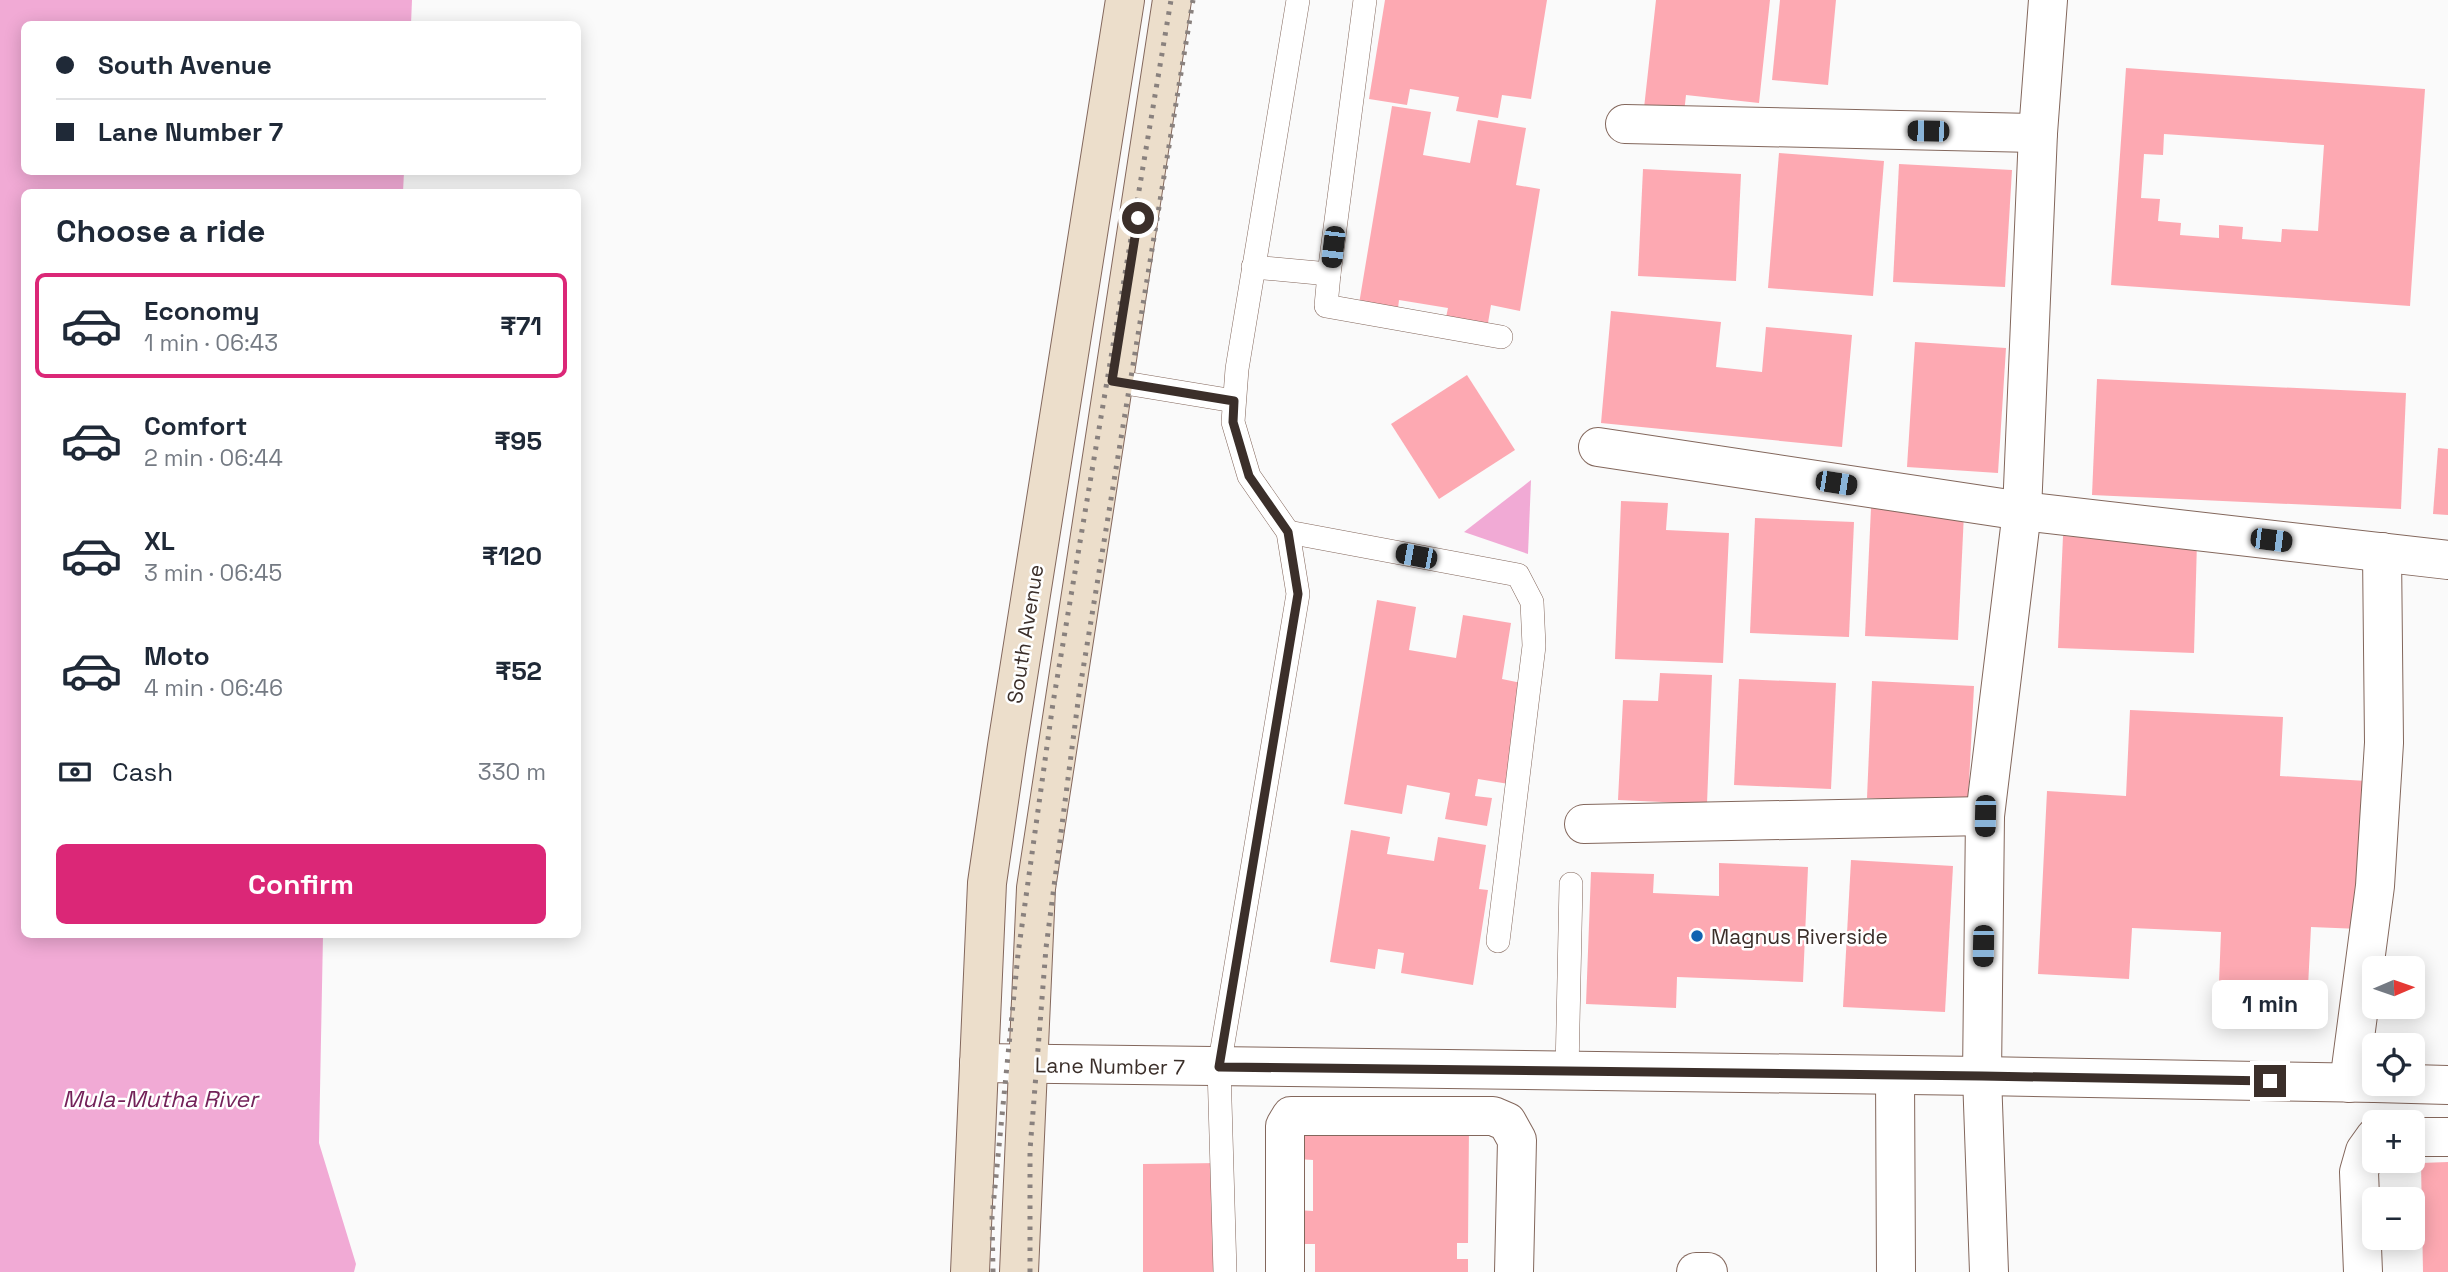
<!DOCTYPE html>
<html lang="en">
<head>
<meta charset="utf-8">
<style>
	body { margin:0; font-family:"Space Grotesk",sans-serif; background:#f6f6f7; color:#1f2937; height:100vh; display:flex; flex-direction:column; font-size:26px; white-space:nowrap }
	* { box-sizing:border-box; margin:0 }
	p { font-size:23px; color:#747a83 }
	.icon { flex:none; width:38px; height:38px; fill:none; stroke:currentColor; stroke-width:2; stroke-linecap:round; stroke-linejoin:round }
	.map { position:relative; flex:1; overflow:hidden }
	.details { position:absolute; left:21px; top:189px; width:560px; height:749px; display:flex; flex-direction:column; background:#fff; border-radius:10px; box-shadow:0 4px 18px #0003 }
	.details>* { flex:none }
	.hud { position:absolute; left:21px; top:21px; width:560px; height:154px; border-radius:10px; box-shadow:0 4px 18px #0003; display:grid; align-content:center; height:154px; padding:0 35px; background:#fff }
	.needle { width:46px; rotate:88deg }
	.controls { position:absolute; left:2362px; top:956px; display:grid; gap:14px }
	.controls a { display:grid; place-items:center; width:63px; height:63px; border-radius:10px; background:#fff; box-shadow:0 4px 18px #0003; font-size:35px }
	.end { position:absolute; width:32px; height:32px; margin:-16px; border:9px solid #3b2f2a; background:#fff; box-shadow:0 0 0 4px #fff }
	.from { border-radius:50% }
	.bubble { position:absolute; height:49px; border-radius:10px; background:#fff; box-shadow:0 4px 18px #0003; font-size:23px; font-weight:700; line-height:49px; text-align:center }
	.car { position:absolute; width:21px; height:42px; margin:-21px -10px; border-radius:9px; box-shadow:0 0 5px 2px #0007; background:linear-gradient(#222 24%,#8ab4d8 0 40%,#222 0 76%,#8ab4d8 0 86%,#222 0) }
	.hud b { display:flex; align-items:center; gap:24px; height:66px; font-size:26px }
	.hud b+b { border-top:2px solid #e0e1e3 }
	.hud i { width:18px; height:18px; background:#1f2937 }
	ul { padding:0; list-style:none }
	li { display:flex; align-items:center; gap:21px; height:105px; margin:0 14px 10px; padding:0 21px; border:4px solid transparent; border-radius:10px }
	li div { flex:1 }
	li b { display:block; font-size:26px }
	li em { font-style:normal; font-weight:700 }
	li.active { border-color:#db2777 }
	li>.icon { width:63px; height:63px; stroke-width:1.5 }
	h2 { padding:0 35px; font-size:32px; line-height:84px }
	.pay { display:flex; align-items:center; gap:18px; height:77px; padding:0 35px; font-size:26px }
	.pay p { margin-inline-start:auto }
	.cta { display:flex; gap:14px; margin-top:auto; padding:14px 35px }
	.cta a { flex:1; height:80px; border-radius:10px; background:#db2777; color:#fff; font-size:28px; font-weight:700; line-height:80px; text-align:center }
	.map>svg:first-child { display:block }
</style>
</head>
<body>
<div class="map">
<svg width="2448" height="1272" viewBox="0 0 2448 1272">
	<rect width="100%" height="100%" fill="#fafafa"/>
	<g fill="#f1aad5">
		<polygon points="0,0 412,0 411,24 24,24 24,172 404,172 403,192 24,192 24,934 323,935 319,1143 356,1264 354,1272 0,1272"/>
		<polygon points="1531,480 1528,554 1464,532"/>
	</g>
	<g fill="#fda9b2" fill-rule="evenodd">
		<polygon points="1385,0 1547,0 1531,99 1502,95 1498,118 1456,111 1459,97 1410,89 1407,105 1369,99"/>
		<polygon points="1656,0 1770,0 1759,103 1686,95 1684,113 1644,108"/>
		<polygon points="1780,0 1836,0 1828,85 1772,80"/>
		<path d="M2126,68L2425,89L2410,306L2111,285ZM2164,134L2324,145L2318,231L2282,229L2281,242L2242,239L2243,227L2219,225V238L2180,235L2181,223L2158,221L2160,199L2141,198L2144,154L2163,155Z"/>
		<polygon points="1392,106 1431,112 1423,155 1470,163 1478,120 1526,128 1516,185 1540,189 1520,311 1491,305 1487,329 1445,322 1448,308 1399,300 1397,316 1358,310"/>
		<polygon points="1779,153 1884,161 1873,296 1768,288"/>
		<polygon points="1899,164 2012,170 2005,287 1893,282"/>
		<polygon points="1643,169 1741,174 1736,281 1638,276"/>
		<polygon points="1611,311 1721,322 1716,367 1762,372 1766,327 1852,335 1842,447 1601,423"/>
		<polygon points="1915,342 2006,348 1998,473 1907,467"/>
		<polygon points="1467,375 1515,450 1439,499 1391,424"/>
		<polygon points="2097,379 2406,393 2401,509 2092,495"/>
		<polygon points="2438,448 2448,449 2448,515 2433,514"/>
		<polygon points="1621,501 1668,503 1666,530 1729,533 1723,663 1615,659"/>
		<polygon points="1871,508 1964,513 1958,640 1865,636"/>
		<polygon points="1755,518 1854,522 1849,637 1750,633"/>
		<polygon points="2063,536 2197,541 2194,653 2058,648"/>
		<polygon points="1377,600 1416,607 1409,650 1456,658 1463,615 1511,623 1502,679 1526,684 1509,784 1478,779 1475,796 1492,798 1487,826 1445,819 1450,793 1407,785 1402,814 1344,804"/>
		<polygon points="1660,673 1712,675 1707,804 1618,800 1623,700 1658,701"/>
		<polygon points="1739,679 1836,683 1831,789 1734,785"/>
		<polygon points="1872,681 1974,686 1968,802 1867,798"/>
		<polygon points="2130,710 2283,717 2280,776 2367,781 2360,929 2311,927 2308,987 2219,983 2221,932 2132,928 2129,979 2038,974 2047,791 2126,796"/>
		<polygon points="1351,830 1390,837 1387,854 1434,861 1438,837 1486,845 1479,889 1488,890 1473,985 1401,973 1404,953 1378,949 1375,969 1330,962"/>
		<polygon points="1851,860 1953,866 1945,1012 1843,1007"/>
		<polygon points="1719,863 1808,867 1803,982 1677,977 1676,1008 1586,1004 1591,872 1654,874 1653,893 1719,896"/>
		<polygon points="1298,1127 1469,1127 1468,1243 1457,1243 1457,1259 1468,1259 1468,1272 1315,1272 1315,1244 1297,1244 1297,1210 1313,1211 1313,1160 1297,1159"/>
		<polygon points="2448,1162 2448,1272 2423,1272 2421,1163"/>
		<polygon points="1220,1163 1220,1272 1143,1272 1143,1164"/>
	</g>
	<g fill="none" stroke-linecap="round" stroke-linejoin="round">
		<g stroke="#83675c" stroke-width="24">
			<g id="lane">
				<polyline points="1253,267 1329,274 1365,0"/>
				<polyline points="1329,274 1326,306 1501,337"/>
				<polyline points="1113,381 1234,401"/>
				<polyline points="1288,532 1518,575 1532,602 1534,646 1498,941"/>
				<polyline points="1567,1071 1571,884"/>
				<polyline points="1225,1272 1219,1067 1298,594 1288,532 1249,476 1233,422 1237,369 1298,0"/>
			</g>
		</g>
		<g stroke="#83675c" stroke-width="40">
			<g id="street">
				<polyline points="1625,124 2038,133"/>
				<polyline points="1598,447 2022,511 2448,560"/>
				<polyline points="1584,824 1985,816"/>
				<polyline points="979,1063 1982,1076 2375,1083"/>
				<polyline points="1895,1075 1896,1272"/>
				<polyline points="2349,1083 2375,886 2384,743 2382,552"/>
				<polyline points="2375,1083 2448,1085"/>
				<polyline points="2413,1137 2448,1137"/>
				<polyline points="1285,1272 1285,1126 1291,1116 1493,1116 1507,1122 1517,1140 1514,1272"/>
				<polyline points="1696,1272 1708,1272"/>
				<polyline points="1989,1272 1982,1076 1985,816 2022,511 2038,133 2048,0"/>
				<polyline points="2363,1272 2359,1172 2365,1151 2375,1137"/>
			</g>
		</g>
		<g stroke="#83675c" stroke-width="40">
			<g id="secondary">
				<polyline points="970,1272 987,883 1007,746 1125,0"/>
				<polyline points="1019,1272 1036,888 1172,0"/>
			</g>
		</g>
		<use href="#lane" stroke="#fff" stroke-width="23"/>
		<use href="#street" stroke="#fff" stroke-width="38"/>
		<use href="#secondary" stroke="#ecdecb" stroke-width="38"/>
		<g stroke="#89817e" stroke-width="5" stroke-dasharray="3.5 7" stroke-linecap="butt">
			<polyline points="993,1272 992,1217 1009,1045 1018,954 1053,703 1171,0"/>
			<polyline points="1030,1272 1030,1150 1046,948 1079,694 1193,0"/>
		</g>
	</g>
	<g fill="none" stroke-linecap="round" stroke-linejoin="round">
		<polyline stroke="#3b2f2a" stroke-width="9" points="1138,218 1112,381 1234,401 1233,422 1249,476 1288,532 1298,594 1219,1067 1982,1076 2270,1081"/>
	</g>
	<circle fill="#1163b1" stroke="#fff" stroke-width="2.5" cx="1697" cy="936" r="7"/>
	<g text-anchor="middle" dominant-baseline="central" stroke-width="5" stroke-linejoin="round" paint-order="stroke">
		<g font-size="21" fill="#3b2f2a" stroke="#fff">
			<text transform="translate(1025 634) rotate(-81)">South Avenue</text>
			<text transform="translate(1110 1066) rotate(1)">Lane Number 7</text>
		</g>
		<g font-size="21" fill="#3b2f2a" stroke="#fff" text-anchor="start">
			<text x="1711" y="936">Magnus Riverside</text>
		</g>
		<g font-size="23" font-style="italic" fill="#732259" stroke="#fff">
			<text x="160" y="1099">Mula-Mutha River</text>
		</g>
	</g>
</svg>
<div class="controls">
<a><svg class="needle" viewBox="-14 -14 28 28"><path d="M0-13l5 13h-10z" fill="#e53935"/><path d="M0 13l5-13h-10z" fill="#747a83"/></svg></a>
<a><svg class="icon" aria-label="locate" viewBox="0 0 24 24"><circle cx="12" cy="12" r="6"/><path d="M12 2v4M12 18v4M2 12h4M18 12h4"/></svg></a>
<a>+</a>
<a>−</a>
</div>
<i class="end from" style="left:1138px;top:218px"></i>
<i class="end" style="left:2270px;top:1081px"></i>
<div class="bubble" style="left:2212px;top:980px;width:116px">1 min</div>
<i class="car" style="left:1928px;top:131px;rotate:271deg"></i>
<i class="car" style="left:1333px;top:247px;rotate:187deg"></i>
<i class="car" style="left:1836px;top:483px;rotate:99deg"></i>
<i class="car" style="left:2271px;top:540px;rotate:97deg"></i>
<i class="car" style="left:1416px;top:556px;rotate:281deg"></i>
<i class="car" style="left:1985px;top:816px;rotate:181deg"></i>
<i class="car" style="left:1983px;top:946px;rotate:181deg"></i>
<div class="hud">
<b><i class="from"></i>South Avenue</b>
<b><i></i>Lane Number 7</b>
</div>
<section class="details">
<h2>Choose a ride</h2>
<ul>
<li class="active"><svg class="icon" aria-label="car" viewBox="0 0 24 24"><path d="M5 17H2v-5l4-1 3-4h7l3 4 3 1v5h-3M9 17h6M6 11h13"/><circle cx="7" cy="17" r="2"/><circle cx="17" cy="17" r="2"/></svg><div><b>Economy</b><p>1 min · 06:43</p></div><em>₹71</em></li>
<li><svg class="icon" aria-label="car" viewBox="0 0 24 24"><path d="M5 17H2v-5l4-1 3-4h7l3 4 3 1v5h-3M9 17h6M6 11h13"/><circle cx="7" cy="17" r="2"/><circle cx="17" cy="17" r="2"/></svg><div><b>Comfort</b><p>2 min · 06:44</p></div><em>₹95</em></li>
<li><svg class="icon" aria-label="car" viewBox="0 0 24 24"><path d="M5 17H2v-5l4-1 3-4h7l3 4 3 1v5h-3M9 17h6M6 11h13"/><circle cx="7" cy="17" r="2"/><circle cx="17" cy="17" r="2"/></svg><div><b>XL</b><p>3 min · 06:45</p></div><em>₹120</em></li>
<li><svg class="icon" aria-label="car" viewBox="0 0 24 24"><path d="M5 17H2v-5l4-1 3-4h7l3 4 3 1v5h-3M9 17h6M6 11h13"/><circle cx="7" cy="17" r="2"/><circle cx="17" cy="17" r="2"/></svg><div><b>Moto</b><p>4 min · 06:46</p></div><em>₹52</em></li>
</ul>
<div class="pay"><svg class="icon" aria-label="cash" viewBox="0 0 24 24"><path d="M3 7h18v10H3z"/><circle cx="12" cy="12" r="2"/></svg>Cash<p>330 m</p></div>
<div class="cta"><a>Confirm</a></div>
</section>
</div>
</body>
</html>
